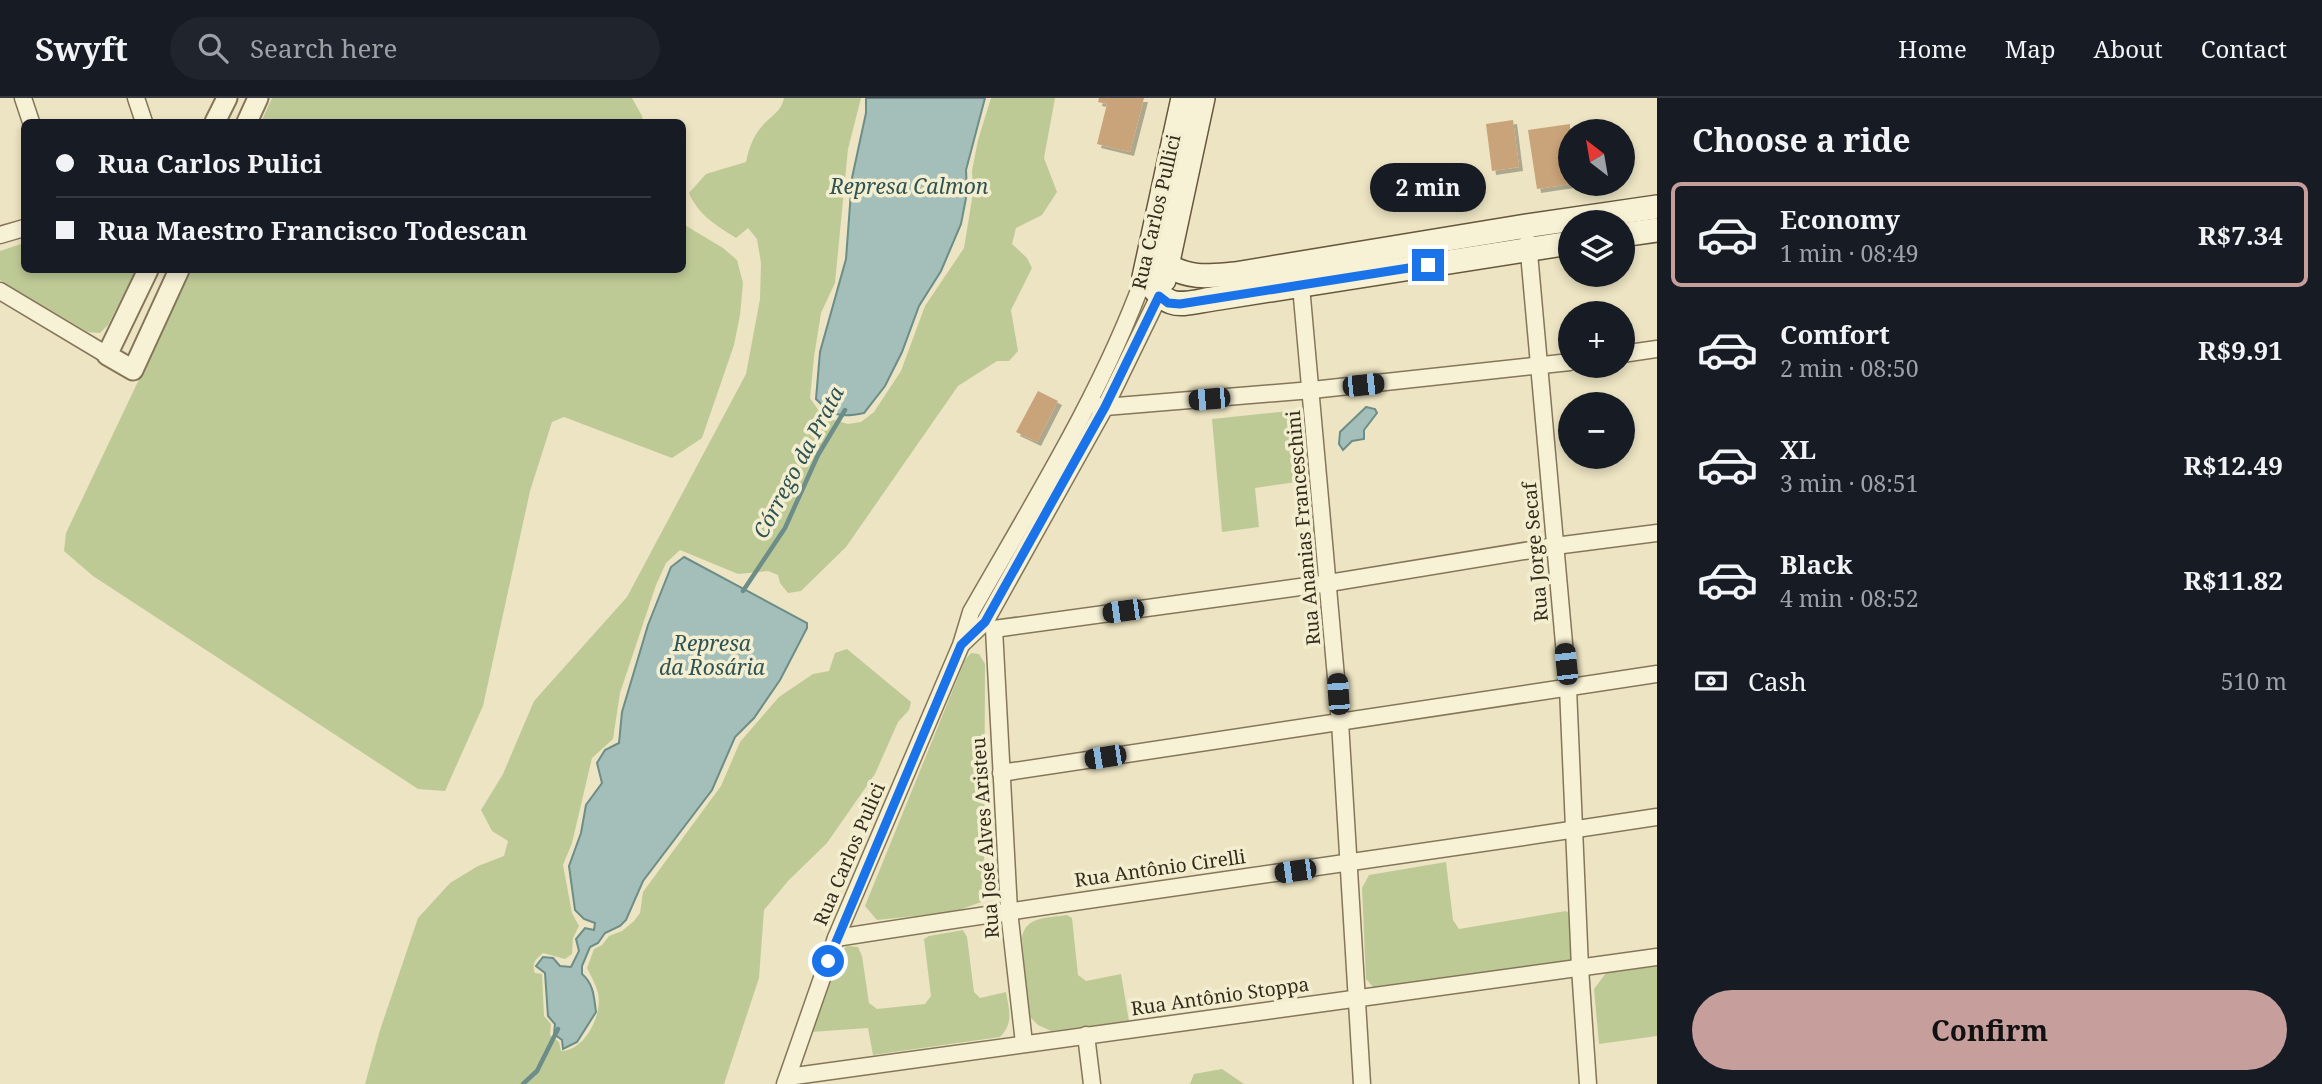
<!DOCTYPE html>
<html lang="en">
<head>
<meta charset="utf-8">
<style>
	body { margin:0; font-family:"Noto Serif",serif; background:#20242c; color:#f1f3f6; height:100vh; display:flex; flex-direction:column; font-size:26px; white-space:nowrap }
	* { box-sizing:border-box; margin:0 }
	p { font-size:23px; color:#9ea1a6 }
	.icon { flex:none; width:38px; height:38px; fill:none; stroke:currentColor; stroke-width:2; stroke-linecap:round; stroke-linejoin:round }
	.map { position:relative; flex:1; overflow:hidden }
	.details { display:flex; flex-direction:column; background:#171b24; width:665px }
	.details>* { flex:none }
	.banner { position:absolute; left:21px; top:21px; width:665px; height:154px; border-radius:10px; box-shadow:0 4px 10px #0003; display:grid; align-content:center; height:154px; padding:0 35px; background:#171b24 }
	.needle { width:46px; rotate:329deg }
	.buttons { position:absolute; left:1558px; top:21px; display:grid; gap:14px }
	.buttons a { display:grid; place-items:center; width:77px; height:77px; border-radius:50%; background:#171b24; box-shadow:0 4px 10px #0003; font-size:35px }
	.end { position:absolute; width:32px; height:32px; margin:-16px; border:9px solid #1a73e8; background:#fff; box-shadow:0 0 0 4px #fff }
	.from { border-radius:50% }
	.bubble { position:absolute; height:49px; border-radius:24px; background:#171b24; box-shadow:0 4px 10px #0003; font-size:23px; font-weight:700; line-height:49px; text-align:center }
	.car { position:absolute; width:21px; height:42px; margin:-21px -10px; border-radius:9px; box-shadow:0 0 5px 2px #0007; background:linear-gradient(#222 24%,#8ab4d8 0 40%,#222 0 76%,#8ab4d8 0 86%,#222 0) }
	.banner b { display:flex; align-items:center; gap:24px; height:66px; font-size:26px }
	.banner b+b { border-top:2px solid #363941 }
	.banner i { width:18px; height:18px; background:#f1f3f6 }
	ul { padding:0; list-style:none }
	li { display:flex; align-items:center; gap:21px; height:105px; margin:0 14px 10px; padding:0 21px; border:4px solid transparent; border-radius:10px }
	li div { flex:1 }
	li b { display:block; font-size:26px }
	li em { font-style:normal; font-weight:700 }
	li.on { border-color:#c69e9b }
	li>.icon { width:63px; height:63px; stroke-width:1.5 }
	h2 { padding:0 35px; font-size:32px; line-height:84px }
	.pay { display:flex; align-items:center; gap:18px; height:77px; padding:0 35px; font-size:26px }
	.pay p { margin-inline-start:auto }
	.cta { display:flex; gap:14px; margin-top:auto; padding:14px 35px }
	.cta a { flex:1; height:80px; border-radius:42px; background:#c69e9b; color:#111; font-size:28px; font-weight:700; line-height:80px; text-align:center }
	header { display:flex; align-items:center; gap:42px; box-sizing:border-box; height:98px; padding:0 35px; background:#171b24; border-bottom:2px solid #363941 }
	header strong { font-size:33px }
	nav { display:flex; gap:38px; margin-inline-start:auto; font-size:24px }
	.search { width:490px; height:63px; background:#20242c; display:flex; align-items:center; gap:18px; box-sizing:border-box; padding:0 24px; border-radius:38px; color:#9ea1a6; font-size:26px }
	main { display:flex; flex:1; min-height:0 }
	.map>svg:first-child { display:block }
</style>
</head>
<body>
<header>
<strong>Swyft</strong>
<div class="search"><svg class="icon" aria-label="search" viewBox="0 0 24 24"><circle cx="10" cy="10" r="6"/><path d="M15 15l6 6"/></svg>Search here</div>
<nav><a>Home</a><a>Map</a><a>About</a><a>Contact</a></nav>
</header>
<main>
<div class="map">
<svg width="1657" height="986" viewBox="0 0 1657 986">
	<defs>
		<filter id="shadow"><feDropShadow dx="4" dy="4" stdDeviation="0" flood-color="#0004"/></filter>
	</defs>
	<rect width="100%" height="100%" fill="#ece4c2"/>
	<g fill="#beca96">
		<polygon points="272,0 632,0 642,18 643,24 261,24"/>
		<path d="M784,0H861L848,51L835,185L821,215L814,259L810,300L823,319L848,326L861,324L874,314L901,273L925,208L964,150L973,95L972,73L978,42L991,0H1055L1044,60L1057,94L1042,117L1016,130L1012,146L1027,160L1032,170L1011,212L1018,253L1009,263H997L958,288L846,449L801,493L788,495L780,485L778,477L768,473L738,476L680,452L666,465L656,487L620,595L613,641L592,660L572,745L563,767L572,815L579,828L573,840L572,856L565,861L543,855C536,861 531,865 535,875L542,876L544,918L551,926L550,937L559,944L561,953C585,953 603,916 598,895C596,887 591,878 587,870L594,851L602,847L609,838L622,833L634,823L640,815L643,794L721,688L740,644L779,599L813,576L829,573L835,555L847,551L911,604L909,612L898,624L875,676L827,745L788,783L764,812L759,880L724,986H365L380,932L418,820L450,785L478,768L504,758L508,743L492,733L481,712L503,676L534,603L627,499L746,276L760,201L761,165L757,141L748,130L736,140C716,127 699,118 689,95L706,76L746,64C749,50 753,38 763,27C772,17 781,14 784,0Z"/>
		<polygon points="683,126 723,150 737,162 743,185 740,217 734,247 702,340 672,360 564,319 552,324 530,393 483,608 445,693 418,691 93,478 64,453 66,435 191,172 682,172"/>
		<polygon points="24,145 24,172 136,172 108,227 100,235 88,234 0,182 0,153"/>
		<polygon points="1289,313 1296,321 1303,383 1255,390 1259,429 1222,434 1212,321"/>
		<polygon points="971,555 979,556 985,566 984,796 981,804 954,814 877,822 865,808 965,562"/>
		<polygon points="1446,764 1453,822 1459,831 1566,813 1570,816 1573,860 1570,865 1374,890 1366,881 1362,790 1369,777"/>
		<path d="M1067,817L1072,820L1078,877L1086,883L1121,876L1129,923L1051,933L1038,927L1029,918L1022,840C1025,818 1048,820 1067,817Z"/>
		<path d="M963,832L967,839L974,894L980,900L1006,894C1009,912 1014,925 1000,939L873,957L868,930L811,934L834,860L847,848L858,849L862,858L869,905L877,911L925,906L931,898L924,841L929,838Z"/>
		<polygon points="1657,868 1657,938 1599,946 1594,891 1606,875"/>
		<polygon points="1222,971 1244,986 1190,986 1194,976"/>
	</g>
	<g fill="#a4bfba" stroke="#6c8d88" stroke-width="2">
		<path d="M866,0H985L966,72L967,95L961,126L941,173L919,208L902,254L885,288L864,315C841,320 832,318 816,301L820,254L846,161L852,80L866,15Z"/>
		<polygon points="1366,309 1375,311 1377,315 1364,332 1364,341 1352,343 1343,352 1339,346 1340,334"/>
		<path d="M684,459L807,525V530L780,582L754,620L735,639L712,692L643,783L626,822L620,828L605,835L598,845L590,849L582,868V876C594,886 594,900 596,914L577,944L563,951L562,942L554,936L555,926L548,918L545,875L536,868L543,859L553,860L560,868L571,869L579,853L576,841L585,830L594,832L595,825L584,821L575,812L569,768L581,735L586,707L602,685L597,665L605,652L619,645L622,614L648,527L671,469Z"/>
	</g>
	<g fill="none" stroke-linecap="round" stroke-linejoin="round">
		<g stroke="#6c8d88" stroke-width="4.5">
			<polyline points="743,493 785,430 818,357 845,312"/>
			<polyline points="523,986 537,973 558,931"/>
		</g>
	</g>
	<g fill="#c9a379" filter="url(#shadow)">
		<polygon points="1099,0 1144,0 1130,54 1097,46 1107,6 1098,4"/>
		<polygon points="1513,22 1519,69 1492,73 1486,26"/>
		<polygon points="1570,26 1570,86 1537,91 1528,32"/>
		<polygon points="1038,293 1058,303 1037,344 1016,334"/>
	</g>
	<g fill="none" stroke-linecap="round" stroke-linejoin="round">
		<g stroke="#85765a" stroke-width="19">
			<g id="minor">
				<polyline points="23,0 31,24"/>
				<polyline points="136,0 144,24"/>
				<polyline points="0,137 24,130"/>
				<polyline points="1528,144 1568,590 1580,870 1588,986"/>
				<polyline points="1300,177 1340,624 1362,986"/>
				<polyline points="0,193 107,257"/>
				<polyline points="1622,256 1657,251"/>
				<polyline points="1089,306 1105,309 1312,292 1570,264"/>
				<polyline points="994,531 1329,485 1555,448 1657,435"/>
				<polyline points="994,531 1009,813 1024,945"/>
				<polyline points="963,545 985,524 1105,309 1159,198"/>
				<polyline points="1001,675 1657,576"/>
				<path d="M836,840C1109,797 1383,761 1657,719"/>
				<polyline points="1086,937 1092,986"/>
				<polyline points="788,979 1657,859"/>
				<path d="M785,986L836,840L961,547L971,514C1033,405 1101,297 1144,179"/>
			</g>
		</g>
		<g stroke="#85765a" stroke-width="23">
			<g id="tertiary">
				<polyline points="215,24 227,0"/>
				<polyline points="247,24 258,0"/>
				<polyline points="148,172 107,257 133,272 179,172"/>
			</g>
		</g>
		<g stroke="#67573d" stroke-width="26">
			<g id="secondary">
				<path d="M1183,0L1144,179C1172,215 1177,206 1219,200L1570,145"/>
				<polyline points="1622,137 1657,132"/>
				<path d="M1168,168C1192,181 1208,178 1235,176L1526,128L1657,109"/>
				<polyline points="1164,182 1203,0"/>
			</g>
		</g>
		<use href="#minor" stroke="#f7f1d5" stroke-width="16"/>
		<use href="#tertiary" stroke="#f7f1d5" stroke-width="19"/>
		<use href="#secondary" stroke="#f7f1d5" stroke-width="23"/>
	</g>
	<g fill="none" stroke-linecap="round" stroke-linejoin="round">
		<polyline stroke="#1a73e8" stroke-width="9" points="828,863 961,547 985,524 1105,309 1159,198 1168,205 1180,206 1428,167"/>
	</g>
	<g text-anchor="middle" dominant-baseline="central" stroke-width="7" stroke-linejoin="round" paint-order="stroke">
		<g font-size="19" fill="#362c1d" stroke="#f4eed1">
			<text transform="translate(1156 114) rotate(-77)">Rua Carlos Pullici</text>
			<text transform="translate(1303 430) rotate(-95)">Rua Ananias Franceschini</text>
			<text transform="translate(1535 454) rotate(-95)">Rua Jorge Secaf</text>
			<text transform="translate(985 740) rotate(-94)">Rua José Alves Aristeu</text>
			<text transform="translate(849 756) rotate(-67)">Rua Carlos Pulici</text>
			<text transform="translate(1160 770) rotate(-8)">Rua Antônio Cirelli</text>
			<text transform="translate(1220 898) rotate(-8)">Rua Antônio Stoppa</text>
		</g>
		<g font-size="21" font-style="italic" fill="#2d5355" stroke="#f4eed1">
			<text x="909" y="88">Represa Calmon</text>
			<text transform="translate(798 364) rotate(-62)">Córrego da Prata</text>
			<text x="712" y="545">Represa<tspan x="712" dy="24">da Rosária</tspan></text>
		</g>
	</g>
</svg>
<div class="buttons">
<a><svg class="needle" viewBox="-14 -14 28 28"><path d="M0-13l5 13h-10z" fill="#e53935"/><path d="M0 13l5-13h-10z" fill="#9ea1a6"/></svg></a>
<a><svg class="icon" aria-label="layers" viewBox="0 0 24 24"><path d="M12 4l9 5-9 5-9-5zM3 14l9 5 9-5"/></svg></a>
<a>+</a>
<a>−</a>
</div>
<i class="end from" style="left:828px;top:863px"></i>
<i class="end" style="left:1428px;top:167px"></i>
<div class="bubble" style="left:1370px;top:65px;width:116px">2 min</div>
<i class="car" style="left:1363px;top:287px;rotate:84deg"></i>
<i class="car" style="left:1209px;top:301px;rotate:265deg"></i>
<i class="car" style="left:1123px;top:513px;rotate:262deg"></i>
<i class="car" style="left:1566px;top:566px;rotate:354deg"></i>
<i class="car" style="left:1338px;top:596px;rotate:356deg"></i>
<i class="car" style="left:1105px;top:659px;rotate:261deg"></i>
<i class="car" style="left:1295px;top:773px;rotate:262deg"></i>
<div class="banner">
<b><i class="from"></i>Rua Carlos Pulici</b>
<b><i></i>Rua Maestro Francisco Todescan</b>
</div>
</div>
<section class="details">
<h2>Choose a ride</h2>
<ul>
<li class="on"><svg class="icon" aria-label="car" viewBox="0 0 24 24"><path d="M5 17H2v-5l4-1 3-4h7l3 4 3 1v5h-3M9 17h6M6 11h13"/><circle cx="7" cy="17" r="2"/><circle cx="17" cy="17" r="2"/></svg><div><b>Economy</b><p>1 min · 08:49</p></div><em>R$7.34</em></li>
<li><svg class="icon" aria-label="car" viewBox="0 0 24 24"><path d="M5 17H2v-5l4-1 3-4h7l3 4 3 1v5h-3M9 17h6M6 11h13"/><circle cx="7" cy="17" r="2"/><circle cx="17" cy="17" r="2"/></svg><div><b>Comfort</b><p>2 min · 08:50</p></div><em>R$9.91</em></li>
<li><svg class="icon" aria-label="car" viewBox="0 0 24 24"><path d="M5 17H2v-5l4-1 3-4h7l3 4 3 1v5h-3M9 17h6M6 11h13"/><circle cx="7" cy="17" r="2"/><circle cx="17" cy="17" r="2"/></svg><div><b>XL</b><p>3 min · 08:51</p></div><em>R$12.49</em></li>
<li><svg class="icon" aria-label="car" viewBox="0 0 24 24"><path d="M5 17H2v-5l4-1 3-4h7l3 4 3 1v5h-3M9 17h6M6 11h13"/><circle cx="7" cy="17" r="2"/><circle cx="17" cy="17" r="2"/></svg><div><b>Black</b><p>4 min · 08:52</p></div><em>R$11.82</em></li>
</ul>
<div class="pay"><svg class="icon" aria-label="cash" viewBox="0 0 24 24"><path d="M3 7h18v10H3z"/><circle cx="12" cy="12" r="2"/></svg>Cash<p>510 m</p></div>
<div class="cta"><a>Confirm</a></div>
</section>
</main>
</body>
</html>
